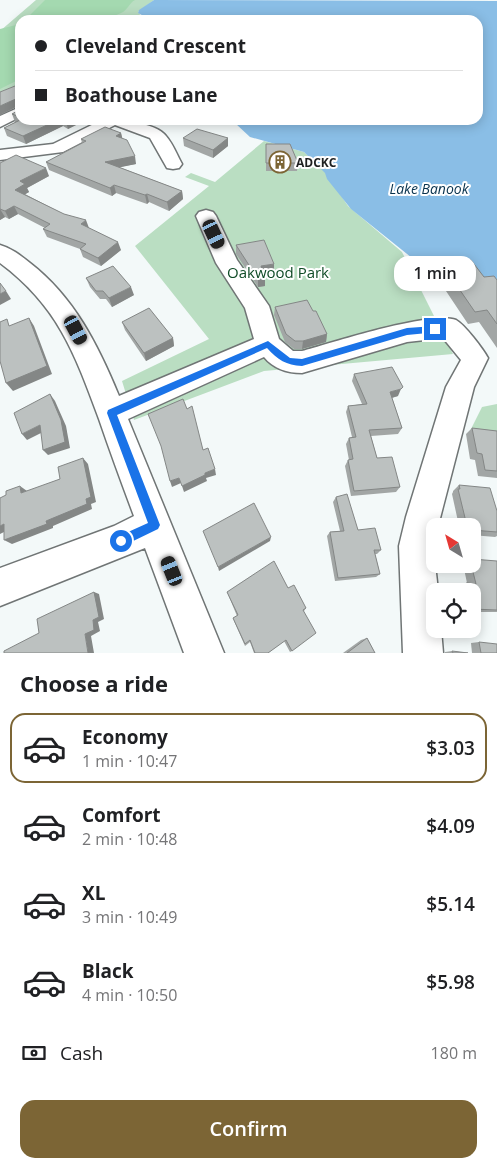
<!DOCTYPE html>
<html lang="en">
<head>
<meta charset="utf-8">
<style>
	body { margin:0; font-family:"Open Sans",sans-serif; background:#f2f2f2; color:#202124; height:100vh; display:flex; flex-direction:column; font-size:19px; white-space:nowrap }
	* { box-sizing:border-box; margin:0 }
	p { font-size:16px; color:#757577 }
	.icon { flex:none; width:28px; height:28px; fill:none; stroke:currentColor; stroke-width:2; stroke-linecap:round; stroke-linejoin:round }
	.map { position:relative; height:653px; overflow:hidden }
	.sheet { display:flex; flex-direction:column; background:#fff; flex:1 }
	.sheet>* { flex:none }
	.guide { position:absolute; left:15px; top:15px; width:468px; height:110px; border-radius:15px; box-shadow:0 2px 12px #0003; display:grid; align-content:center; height:110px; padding:0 20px; background:#fff }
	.needle { width:32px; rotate:323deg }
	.controls { position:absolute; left:426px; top:518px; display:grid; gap:10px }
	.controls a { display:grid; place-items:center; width:55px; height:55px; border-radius:10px; background:#fff; box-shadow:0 2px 12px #0003; font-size:25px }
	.end { position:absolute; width:22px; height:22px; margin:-11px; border:6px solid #1a73e8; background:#fff; box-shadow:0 0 0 2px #fff }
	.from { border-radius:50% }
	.bubble { position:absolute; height:35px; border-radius:15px; background:#fff; box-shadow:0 2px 12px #0003; font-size:16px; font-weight:600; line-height:35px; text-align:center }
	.car { position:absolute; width:15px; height:30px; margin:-15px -8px; border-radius:6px; box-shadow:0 0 4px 1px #0007; background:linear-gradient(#222 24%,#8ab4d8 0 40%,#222 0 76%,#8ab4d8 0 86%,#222 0) }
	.guide b { display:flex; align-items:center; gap:18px; height:48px; font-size:19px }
	.guide b+b { border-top:1px solid #e0e0e0 }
	.guide i { width:12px; height:12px; background:#202124 }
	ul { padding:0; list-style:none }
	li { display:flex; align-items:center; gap:15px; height:70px; margin:0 10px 8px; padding:0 10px; border:2px solid transparent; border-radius:15px }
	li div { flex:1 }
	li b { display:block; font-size:19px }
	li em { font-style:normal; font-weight:600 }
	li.current { border-color:#7c6535 }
	li>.icon { width:45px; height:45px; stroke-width:1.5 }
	h2 { padding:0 20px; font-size:22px; line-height:60px }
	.pay { display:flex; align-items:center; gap:12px; height:55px; padding:0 20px; font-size:19px }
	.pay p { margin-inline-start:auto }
	.action { display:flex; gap:10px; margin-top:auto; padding:10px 20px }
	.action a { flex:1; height:58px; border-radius:15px; background:#7c6535; color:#fff; font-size:20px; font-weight:600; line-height:58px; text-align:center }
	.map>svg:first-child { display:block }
</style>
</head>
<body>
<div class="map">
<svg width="497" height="653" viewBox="0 0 497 653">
	<rect width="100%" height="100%" fill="#f3f9f9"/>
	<g fill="#badec2">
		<polygon points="36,0 154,0 138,12 141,16 151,20 20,20 20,84 0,92 0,31"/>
		<polygon points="264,141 304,152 325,172 348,206 402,252 453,354 264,371 134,420 122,381 209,339 135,246 209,186 185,177 191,173 215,182"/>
		<polygon points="497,404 497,435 470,431 482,407"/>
	</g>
	<g fill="#a4d9b0">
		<path d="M45,0H135C129,3 127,11 121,13C96,25 52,20 25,20Z"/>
		<polygon points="20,24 20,79 0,89 0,29"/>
	</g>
	<polygon fill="#8abee6" points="154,0 497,1 497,281 467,281 464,272 427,270 351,209 327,179 325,173 304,152 250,137 236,124 219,120 478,120 478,20 151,20 138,13 139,10"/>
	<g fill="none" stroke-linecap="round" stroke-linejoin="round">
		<g stroke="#707575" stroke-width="3">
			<g id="minor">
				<polygon points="20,107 20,117 0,127 0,116"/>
				<path d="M102,120C119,120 155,122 166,136C173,144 177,155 182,164L179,168L173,169L167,168L150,138L115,125L63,152L0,160V150L53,144Z"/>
				<path d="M206,210L213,212L216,216L237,260L269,306L279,339L293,351H302C331,343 432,310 456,320C465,325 483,349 488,358L474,387L438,526H435V564L438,591H435V629H441L443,653H403L399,546L406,517L446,387L461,360L443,338L407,342L302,373C287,373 274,369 264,357L128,419L224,653H184L145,548L0,606V568L114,526L134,516C122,484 110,451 99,419C75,354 58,306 0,263V245C11,248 20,255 30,263C74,297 98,345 119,396L254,339L245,308L216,263L196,216L199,212Z"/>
			</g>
		</g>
		<use href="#minor" fill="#fff" fill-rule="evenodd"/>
	</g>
	<g fill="#a2a6a5">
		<polygon points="20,84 20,120 86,120 68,129 63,126 26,144 7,136 4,128 16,122 15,122 12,114 19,110 18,106 0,115"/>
		<polygon points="121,133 122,138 136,164 119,167 182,191 183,199 169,211 149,202 147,204 116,193 112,196 49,170 46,162 82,143 81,139"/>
		<polygon points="183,138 228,138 228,146 213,158 184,146"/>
		<polygon points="266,144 298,163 297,171 266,171"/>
		<polygon points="0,163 49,176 27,188 29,192 25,194 88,227 121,250 101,266 83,257 80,249 47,237 43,229 45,228 18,214 9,219 5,217 0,220"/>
		<polygon points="236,245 274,272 264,274 265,277 265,286 258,287 236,254"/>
		<polygon points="442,264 484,277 497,280 497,348 479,322 468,324 436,276"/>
		<polygon points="86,278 134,295 112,307 106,299 100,299 90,287"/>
		<polygon points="275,307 313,311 327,334 326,342 302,349 294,349 285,342 274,315"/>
		<polygon points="122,322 173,338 174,346 146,361 125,330"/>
		<polygon points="354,374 398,396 392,398 402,428 398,434 371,436 377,458 400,487 396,492 351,496 345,466 348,460 349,460 346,444 349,438 352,437 346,412 348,406 362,404 352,381"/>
		<polygon points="472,428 497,431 497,478 478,476 475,460 470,459 466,434"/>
		<polygon points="459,485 497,511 497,536 495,537 472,535 472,526 459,526 452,494 453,492 453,491"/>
		<polygon points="336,497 358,530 381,550 377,554 375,554 380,574 376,577 335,581 327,536 330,532 340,531 333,502"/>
		<polygon points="497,561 497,612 472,612 472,591 460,591 459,586 467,583 463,564 472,564"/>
		<polygon points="288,588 306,608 304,611 292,651 290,652 284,641 268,653 254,653 250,642 245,646 234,621 233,618 237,616 227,592"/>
		<polygon points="367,638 375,653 343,653 361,640"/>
		<polygon points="479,642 497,653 472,653 471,643"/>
		<polygon points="452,651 468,653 445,653 445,652"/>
	</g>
	<g fill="#848786">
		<polygon points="18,98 20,105 0,115 0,106"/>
		<polygon points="58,120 60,120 63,126 26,144 23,136"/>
		<polygon points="68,120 86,120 68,129 66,121"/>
		<polygon points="121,133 123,141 116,136"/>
		<polygon points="228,138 228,146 213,158 213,150"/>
		<polygon points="135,156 136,164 107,170 105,162"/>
		<polygon points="46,168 49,176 27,188 29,192 19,198 15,190 20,181"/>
		<polygon points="114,185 116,193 112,196 110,188"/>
		<polygon points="182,191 183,199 169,211 167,202"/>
		<polygon points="147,194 149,202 147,204 145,195"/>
		<polygon points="14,206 18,214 9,219 5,211"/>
		<polygon points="0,209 5,217 0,220"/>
		<polygon points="86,220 89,228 81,224"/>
		<polygon points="118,242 121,250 101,266 98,258"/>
		<polygon points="274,264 274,272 260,275 261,266"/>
		<polygon points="265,277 265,286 258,287 258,279"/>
		<polygon points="131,287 134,295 112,307 109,298"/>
		<polygon points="6,291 11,299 0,305 0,294"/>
		<polygon points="29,318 34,326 52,374 13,391 6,383"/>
		<polygon points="327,334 326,342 302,349 303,341"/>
		<polygon points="173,338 174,346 146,361 144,353"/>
		<polygon points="401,389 398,396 387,399 390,392"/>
		<polygon points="50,394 55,401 66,426 70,448 48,455 43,450"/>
		<polygon points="40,425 45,431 27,440 22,434"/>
		<polygon points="83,458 88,464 96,502 91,504 92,509 53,526 53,528 12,544 4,540 46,521 86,499"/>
		<polygon points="215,469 216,475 206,478 207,481 184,492 182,486 205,473"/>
		<polygon points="179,478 181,483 172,487 170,481"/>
		<polygon points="20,486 27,491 21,493"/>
		<polygon points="4,524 12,528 0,534 0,526"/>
		<polygon points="271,537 270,541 219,571 218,567"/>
		<polygon points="94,592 99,594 104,619 98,622 100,631 91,636 94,653 88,653 85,634 93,620"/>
	</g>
	<g fill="#bcc1c0" stroke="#848786">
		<polygon points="20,84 20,117 12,114 19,110 18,98 0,106 0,92"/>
		<polygon points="20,120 58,120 23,136 4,128"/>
		<polygon points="105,127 121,133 116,136 127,140 135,156 105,162 182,191 167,202 147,194 145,195 114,185 110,188 46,162 86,141 81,139"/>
		<polygon points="197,129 228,138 213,150 183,138"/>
		<polygon points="266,144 290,144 298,163 266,163"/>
		<polygon points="16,155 46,168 20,181 25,184 15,190 64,214 86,220 81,224 118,242 98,258 80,249 86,244 43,229 50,224 14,206 5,211 0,209 0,163"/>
		<polygon points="264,240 274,264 261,266 265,277 258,279 236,245"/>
		<polygon points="471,260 484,277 494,276 497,280 497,324 487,310 475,312 442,264"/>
		<polygon points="113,266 131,287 109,298 103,291 96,291 86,278"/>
		<polygon points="0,283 6,291 0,294"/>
		<polygon points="307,300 313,311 316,311 327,334 303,341 295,341 286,334 275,307"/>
		<polygon points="149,308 173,338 144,353 122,322"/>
		<polygon points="29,318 47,366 6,383 0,361 0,322 7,319 9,326"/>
		<polygon points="392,367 403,387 401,389 390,392 402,428 369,430 377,458 392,457 400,487 354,491 348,460 353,459 349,438 356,437 348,406 367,404 354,374"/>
		<polygon points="50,394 61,420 65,442 43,450 40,425 22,434 14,413"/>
		<polygon points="183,399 187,409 192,406 203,450 208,448 215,469 205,473 205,475 182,486 179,478 170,481 161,446 148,414"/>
		<polygon points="472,428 497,431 497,471 485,470 482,454 477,453"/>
		<polygon points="83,458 91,497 86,499 87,504 46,521 47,524 4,540 4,524 0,526 0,498 6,495 6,491 20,486 21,493 60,479 58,467"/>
		<polygon points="459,485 490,488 497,511 497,532 472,530 472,526 467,526 458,489 460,489"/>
		<polygon points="347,494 358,530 375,528 381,550 374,550 380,574 338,578 330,532 344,531 336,497"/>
		<polygon points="254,503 271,537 218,567 203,531"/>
		<polygon points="472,559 497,561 497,610 472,609 472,591 468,591 466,583 476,584 471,564 472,564"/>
		<polygon points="274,561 288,588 294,585 306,608 303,610 316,633 292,651 286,640 268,653 255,653 250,640 245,644 233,618 238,615 227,592"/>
		<polygon points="94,592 99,617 93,620 94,630 85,634 88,653 4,653 4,651 39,633 37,619"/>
		<polygon points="367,638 375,653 347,653"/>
		<polygon points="479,642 497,644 497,653 481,653"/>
		<polygon points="452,651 468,653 453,653"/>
	</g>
	<path fill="#1a73e8" d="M435,326L439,329L438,332L407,335L302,366C286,365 278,360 267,348L117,415L160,525L158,529L125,545L121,547L117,545L115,541L117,537L148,523L107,413L108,410L268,341L290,358L302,359L407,328Z"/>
	<defs>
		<g id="building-ring" transform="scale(1.125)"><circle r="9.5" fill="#fff" stroke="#7c6535" stroke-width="1.5"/><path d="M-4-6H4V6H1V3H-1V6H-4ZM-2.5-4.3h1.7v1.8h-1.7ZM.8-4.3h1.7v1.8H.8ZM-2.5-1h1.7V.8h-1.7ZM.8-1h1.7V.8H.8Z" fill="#7c6535"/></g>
	</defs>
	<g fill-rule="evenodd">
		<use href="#building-ring" x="280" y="162"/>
	</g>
	<g text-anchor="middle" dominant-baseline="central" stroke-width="4" stroke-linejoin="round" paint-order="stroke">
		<g font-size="12" font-weight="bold" fill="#1f2121" stroke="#fff" text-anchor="start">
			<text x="296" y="162">ADCKC</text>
		</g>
		<g font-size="14" font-style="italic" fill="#08324d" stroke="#fff">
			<text x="429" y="188">Lake Banook</text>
		</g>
		<g font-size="15" fill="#0f4b26" stroke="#fff">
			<text x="278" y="272">Oakwood Park</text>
		</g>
	</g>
</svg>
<div class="controls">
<a><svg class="needle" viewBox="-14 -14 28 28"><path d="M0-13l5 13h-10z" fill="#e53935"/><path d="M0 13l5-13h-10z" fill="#757577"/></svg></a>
<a><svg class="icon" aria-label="locate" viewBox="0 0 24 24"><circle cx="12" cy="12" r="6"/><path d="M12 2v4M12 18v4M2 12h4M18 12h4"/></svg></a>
</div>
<i class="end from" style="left:121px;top:541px"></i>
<i class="end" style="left:435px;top:329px"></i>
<div class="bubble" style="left:394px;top:256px;width:82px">1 min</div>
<i class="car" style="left:214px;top:234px;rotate:155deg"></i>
<i class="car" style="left:76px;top:330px;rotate:152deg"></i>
<i class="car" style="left:172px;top:571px;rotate:338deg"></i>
<div class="guide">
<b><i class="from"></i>Cleveland Crescent</b>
<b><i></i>Boathouse Lane</b>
</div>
</div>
<section class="sheet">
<h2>Choose a ride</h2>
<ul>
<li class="current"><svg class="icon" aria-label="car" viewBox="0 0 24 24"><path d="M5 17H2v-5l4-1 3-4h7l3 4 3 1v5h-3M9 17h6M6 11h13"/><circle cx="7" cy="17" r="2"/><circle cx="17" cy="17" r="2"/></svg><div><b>Economy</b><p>1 min · 10:47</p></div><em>$3.03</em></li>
<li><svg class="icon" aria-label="car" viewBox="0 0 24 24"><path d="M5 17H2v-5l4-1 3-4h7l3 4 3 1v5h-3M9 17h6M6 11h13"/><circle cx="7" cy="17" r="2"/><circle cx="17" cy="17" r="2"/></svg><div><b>Comfort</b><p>2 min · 10:48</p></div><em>$4.09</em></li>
<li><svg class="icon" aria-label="car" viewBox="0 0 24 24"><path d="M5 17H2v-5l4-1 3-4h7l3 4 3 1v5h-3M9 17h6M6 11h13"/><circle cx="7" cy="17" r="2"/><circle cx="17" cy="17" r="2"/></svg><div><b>XL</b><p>3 min · 10:49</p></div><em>$5.14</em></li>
<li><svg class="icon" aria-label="car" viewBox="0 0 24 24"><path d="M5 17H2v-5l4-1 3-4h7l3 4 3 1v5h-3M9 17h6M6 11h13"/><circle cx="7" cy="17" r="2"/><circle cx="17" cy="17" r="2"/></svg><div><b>Black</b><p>4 min · 10:50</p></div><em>$5.98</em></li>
</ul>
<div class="pay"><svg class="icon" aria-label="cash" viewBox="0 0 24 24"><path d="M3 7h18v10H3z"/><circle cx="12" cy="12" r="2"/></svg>Cash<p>180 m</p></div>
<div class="action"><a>Confirm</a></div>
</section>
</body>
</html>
